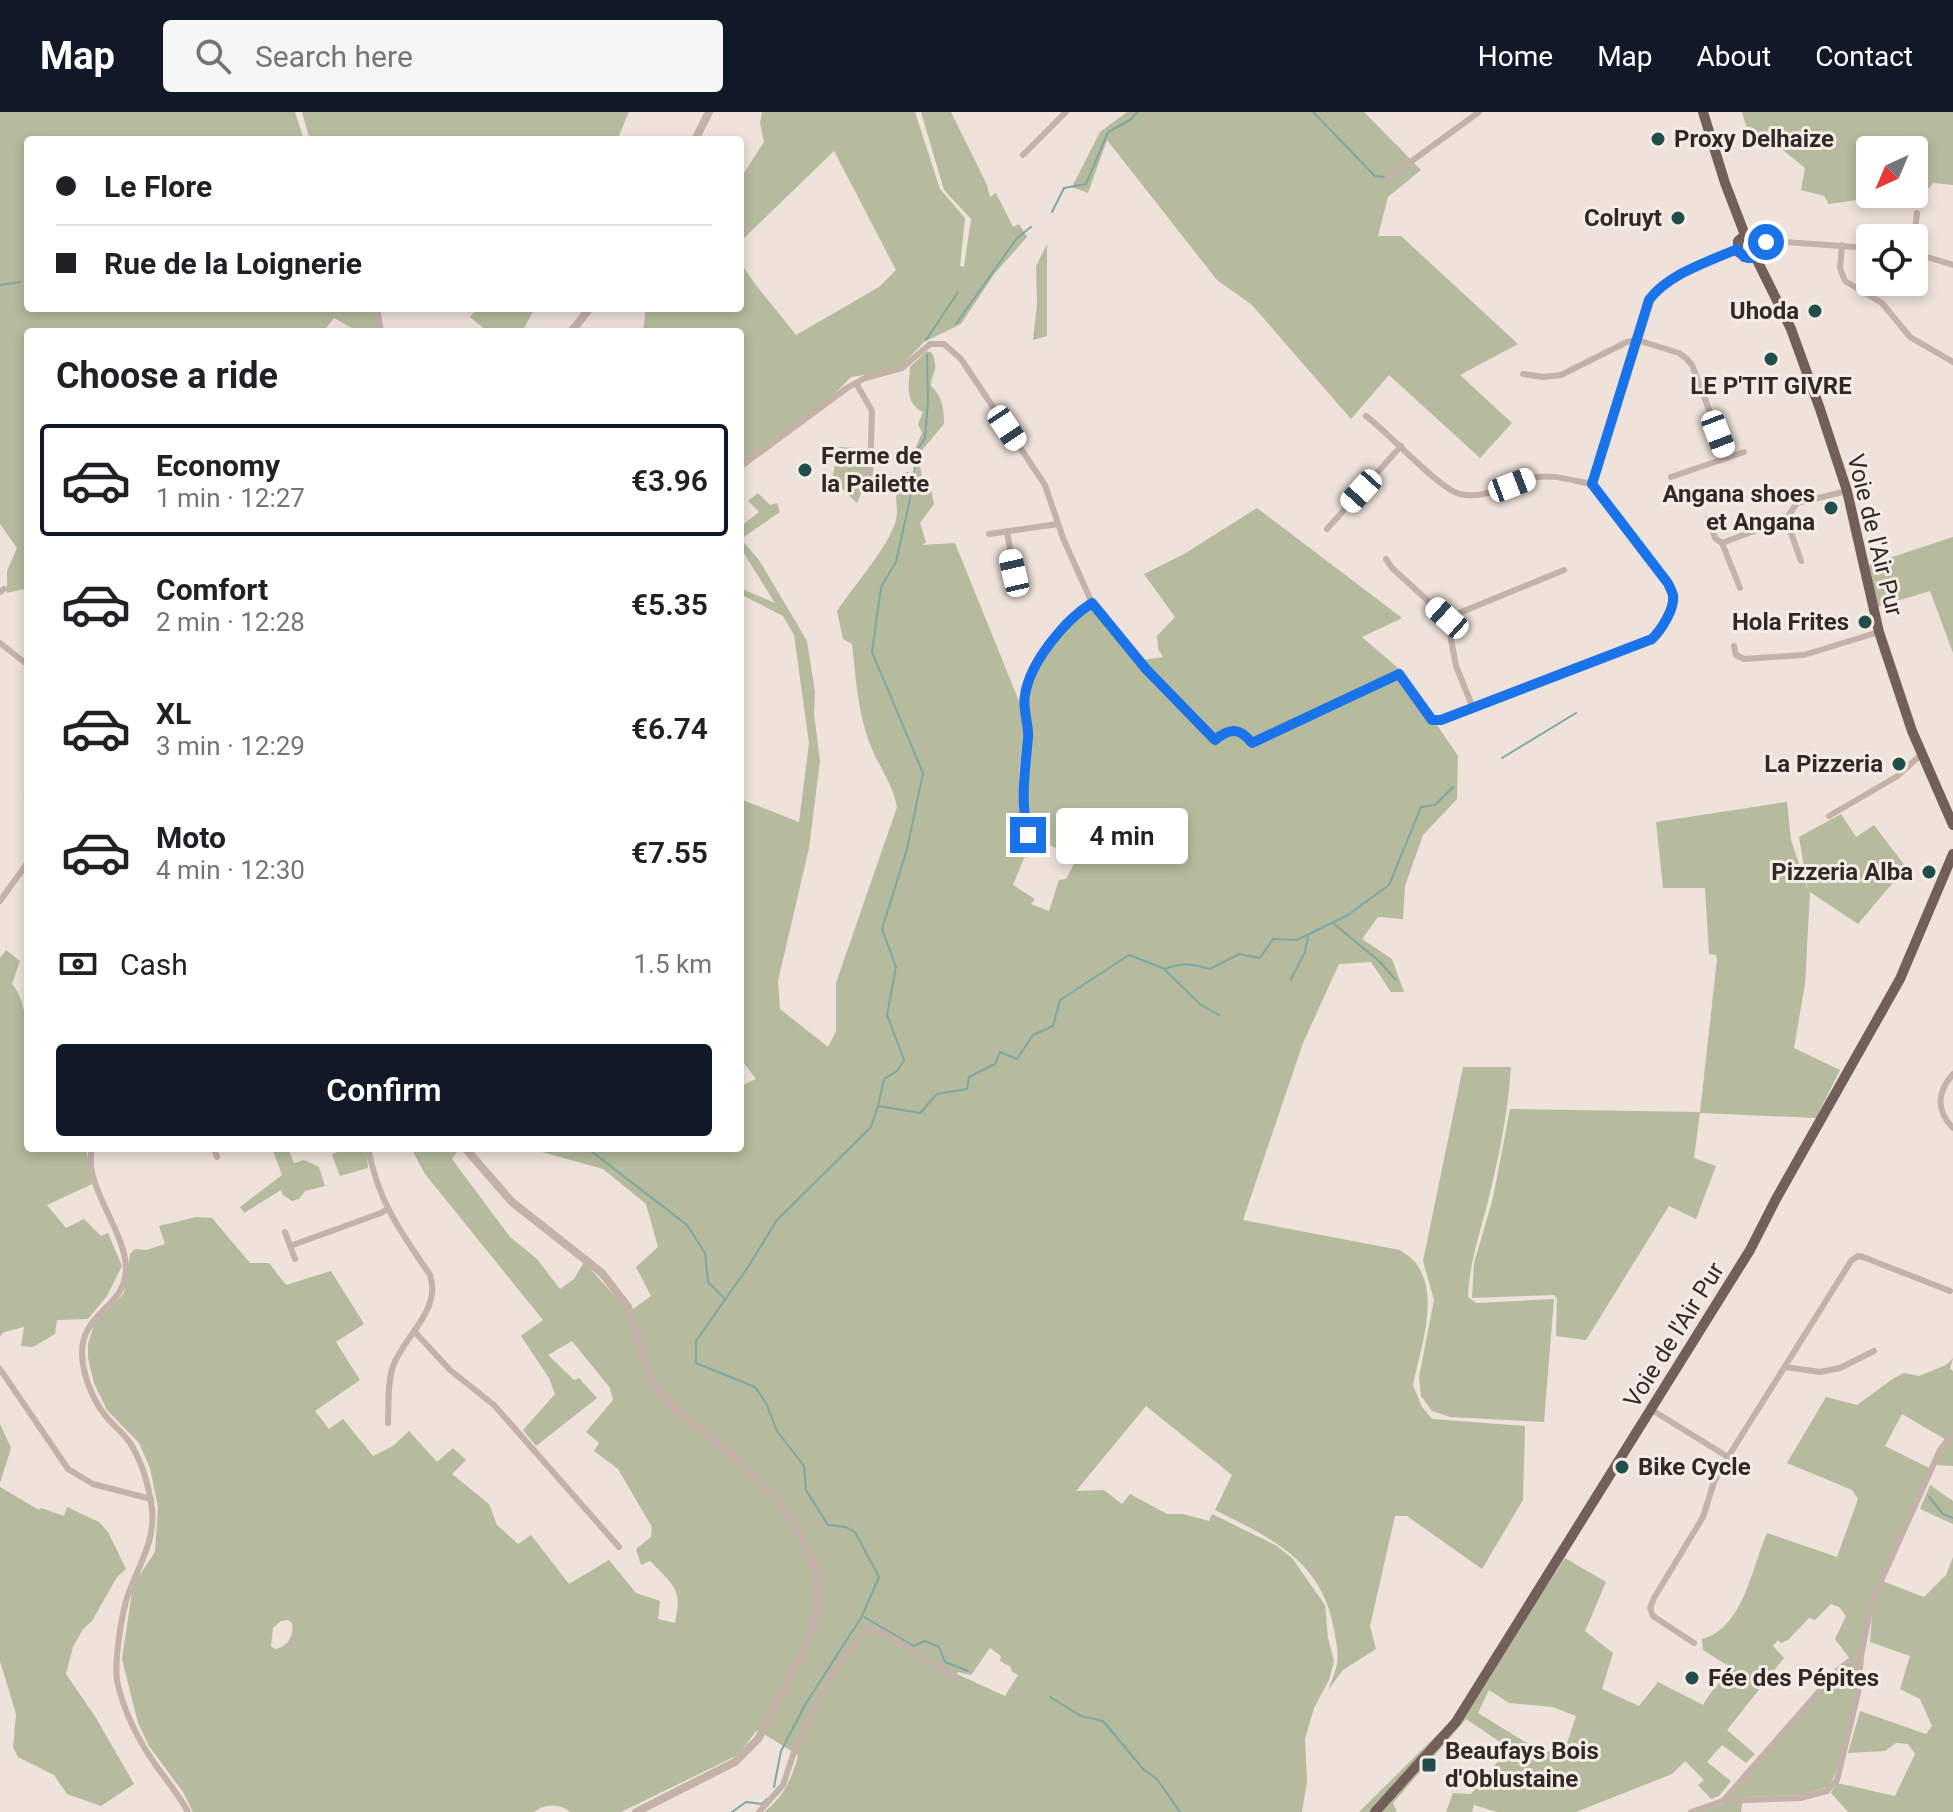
<!DOCTYPE html>
<html lang="en">
<head>
<meta charset="utf-8">
<style>
	body { margin:0; font-family:Roboto,sans-serif; background:#f6f6f6; color:#202124; height:100vh; display:flex; flex-direction:column; font-size:30px; white-space:nowrap }
	* { box-sizing:border-box; margin:0 }
	p { font-size:26px; color:#757577 }
	.icon { flex:none; width:44px; height:44px; fill:none; stroke:currentColor; stroke-width:2; stroke-linecap:round; stroke-linejoin:round }
	.map { position:relative; flex:1; overflow:hidden }
	.panel { position:absolute; left:24px; top:216px; width:720px; height:824px; display:flex; flex-direction:column; background:#fff; border-radius:8px; box-shadow:0 4px 12px #0003 }
	.panel>* { flex:none }
	.hud { position:absolute; left:24px; top:24px; width:720px; height:176px; border-radius:8px; box-shadow:0 4px 12px #0003; display:grid; align-content:center; height:176px; padding:0 32px; background:#fff }
	.needle { width:52px; rotate:224deg }
	.buttons { position:absolute; left:1856px; top:24px; display:grid; gap:16px }
	.buttons a { display:grid; place-items:center; width:72px; height:72px; border-radius:8px; background:#fff; box-shadow:0 4px 12px #0003; font-size:40px }
	.end { position:absolute; width:36px; height:36px; margin:-18px; border:10px solid #1a73e8; background:#fff; box-shadow:0 0 0 4px #fff }
	.from { border-radius:50% }
	.bubble { position:absolute; height:56px; border-radius:8px; background:#fff; box-shadow:0 4px 12px #0003; font-size:26px; font-weight:600; line-height:56px; text-align:center }
	.car { position:absolute; width:24px; height:48px; margin:-24px -12px; border-radius:10px; box-shadow:0 0 6px 2px #0007; background:linear-gradient(#fff 24%,#345 0 40%,#fff 0 76%,#345 0 86%,#fff 0) }
	.hud b { display:flex; align-items:center; gap:28px; height:76px; font-size:30px }
	.hud b+b { border-top:2px solid #e0e0e0 }
	.hud i { width:20px; height:20px; background:#202124 }
	ul { padding:0; list-style:none }
	li { display:flex; align-items:center; gap:24px; height:112px; margin:0 16px 12px; padding:0 16px; border:4px solid transparent; border-radius:8px }
	li div { flex:1 }
	li b { display:block; font-size:30px }
	li em { font-style:normal; font-weight:600 }
	li.active { border-color:#111827 }
	li>.icon { width:72px; height:72px; stroke-width:1.5 }
	h2 { padding:0 32px; font-size:36px; line-height:96px }
	.pay { display:flex; align-items:center; gap:20px; height:88px; padding:0 32px; font-size:30px }
	.pay p { margin-inline-start:auto }
	.action { display:flex; gap:16px; margin-top:auto; padding:16px 32px }
	.action a { flex:1; height:92px; border-radius:8px; background:#111827; color:#fff; font-size:32px; font-weight:600; line-height:92px; text-align:center }
	header { display:flex; align-items:center; gap:48px; box-sizing:border-box; height:112px; padding:0 40px; background:#111827; color:#fff }
	header strong { font-size:38px }
	nav { display:flex; gap:44px; margin-inline-start:auto; font-size:28px }
	.search { width:560px; height:72px; background:#f6f6f6; display:flex; align-items:center; gap:20px; box-sizing:border-box; padding:0 28px; border-radius:8px; color:#757577; font-size:30px }
	.map>svg:first-child { display:block }
</style>
</head>
<body>
<header>
<strong>Map</strong>
<div class="search"><svg class="icon" aria-label="search" viewBox="0 0 24 24"><circle cx="10" cy="10" r="6"/><path d="M15 15l6 6"/></svg>Search here</div>
<nav><a>Home</a><a>Map</a><a>About</a><a>Contact</a></nav>
</header>
<div class="map">
<svg width="1953" height="1700" viewBox="0 0 1953 1700">
	<rect width="100%" height="100%" fill="#eee2da"/>
	<g fill="#b5bb9c" fill-rule="evenodd">
		<polygon points="0,0 295,0 304,28 28,28 28,196 376,196 378,220 359,220 334,206 323,220 28,220 28,486 23,477 7,481 7,459 17,436 0,412"/>
		<polygon points="302,0 629,0 617,28 310,28"/>
		<path d="M762,0H915L940,77L965,106L960,154L964,155L971,107L944,78L921,0H951L987,73L990,85L996,81L1013,115L1019,112L1027,125L995,161L961,212L924,230L902,253L891,259L851,265C821,298 780,324 743,349L740,345V220H643L646,196H740V149C754,174 778,199 796,223L879,175L896,158L834,39L740,130V67L764,30L760,11Z"/>
		<polygon points="1127,0 1364,0 1421,58 1388,85 1378,124 1401,124 1518,232 1460,263 1512,311 1480,346 1389,263 1351,307 1252,193 1217,168 1107,28 1088,81 1072,75 1100,20"/>
		<polygon points="1742,0 1953,0 1953,73 1933,71 1924,82 1914,82 1914,38 1870,38 1870,82 1892,83 1829,92 1824,84 1801,78 1805,56 1768,26 1746,14"/>
		<polygon points="1047,132 1047,224 1033,228 1037,192 1036,154"/>
		<polygon points="478,196 535,196 522,220 488,220 470,205"/>
		<path d="M927,239L932,241C940,261 931,260 931,274C942,283 944,298 944,312L918,343L922,365L929,367L934,392L920,411L926,430L922,433L955,431L1025,604L1019,662V699L1029,737L1028,745L1024,746L1013,773L1035,787L1031,792L1049,799L1059,768L1066,767L1077,746L1032,725L1023,686L1027,587C1035,558 1063,505 1094,497L1159,577L1213,628L1143,548L1163,545L1158,537L1157,524L1175,505L1144,462L1184,442L1257,396L1402,506L1362,525L1399,557L1458,644L1457,687L1423,723L1405,774L1403,807L1378,805L1362,827L1392,847L1404,880H1391L1371,850L1339,852L1303,931L1243,1108L1400,1138C1404,1141 1411,1145 1415,1150C1441,1183 1420,1236 1413,1273L1422,1295L1432,1307L1525,1314L1523,1388L1482,1457L1407,1404H1395L1370,1514L1376,1537L1343,1558L1328,1578C1341,1548 1339,1544 1333,1513C1320,1447 1269,1425 1215,1398L1232,1363L1146,1294L1076,1379L1104,1378L1122,1392L1130,1382L1167,1402H1183L1209,1409L1212,1402L1277,1434L1292,1446L1325,1493L1328,1526L1334,1549L1329,1568L1314,1596L1305,1627L1307,1669L1302,1700H764C783,1686 793,1665 798,1643L757,1618L738,1643L621,1700H570C559,1691 544,1692 534,1700H193L183,1680L149,1634L138,1611L122,1547L133,1473L155,1440L158,1395L150,1356L139,1331L107,1298L94,1271L88,1246V1232L94,1212L124,1181L130,1142L135,1137L146,1138L165,1132L159,1114L196,1105L212,1106L250,1151H269L286,1173L331,1159L364,1212L336,1230L360,1268L315,1299L329,1317L343,1307L373,1344L393,1334L409,1319L437,1350L453,1336L466,1348L452,1362L489,1392L497,1413L518,1432L531,1423L569,1472L609,1448L636,1481L660,1489L658,1507L675,1511C683,1476 673,1473 650,1449L641,1453L636,1437L651,1425L652,1415L618,1357L594,1339L599,1331L586,1320L613,1288L610,1276L572,1229L548,1243L574,1268L579,1266L597,1286L536,1334L523,1318L555,1282L549,1266L521,1224L543,1208L425,1062L411,1036H460L452,1047L510,1125L537,1147L560,1177L574,1167L584,1150L629,1200L651,1184L636,1155L658,1135L646,1092L603,1057L542,1040L538,1036H740V974L756,967L740,946V687L799,710L809,631L794,523L783,504L740,482V476L775,491L740,435V415L759,400L748,389L758,381L770,393L777,391L780,400L741,427L759,448L807,529L815,580L814,602L820,649L809,736L778,869L780,897L828,935L836,919V871L897,695C892,671 881,658 872,637C858,604 856,567 852,532L843,527L837,499C853,475 884,440 894,414C903,392 887,385 906,360L916,362L913,342L922,321L918,312L923,300C904,291 909,272 910,255ZM288,1508L292,1511C294,1524 288,1535 275,1537L271,1534L273,1516L281,1509ZM990,1536L1001,1544L1000,1549L1011,1555V1559L1018,1563L1005,1584L957,1562L958,1560L971,1563Z"/>
		<polygon points="839,335 856,336 857,345 868,346 868,364 857,391 832,367"/>
		<polygon points="1953,425 1953,541 1930,479 1877,495 1868,453"/>
		<polygon points="1787,690 1791,728 1808,778 1799,725 1841,702 1856,725 1874,713 1906,755 1858,812 1810,780 1805,872 1794,936 1840,958 1816,1006 1700,1001 1694,1046 1716,1054 1696,1107 1669,1094 1586,1228 1556,1224 1557,1187 1554,1183 1472,1186 1474,1151 1493,1086 1510,997 1700,1000 1717,847 1716,843 1709,842 1705,776 1663,776 1656,710"/>
		<path d="M6,838L20,849L12,872C38,902 28,994 28,1036H86L92,1072L47,1093L66,1116L84,1107L101,1124L108,1121L122,1154L107,1184L88,1207L57,1208L55,1222L33,1235L21,1234L24,1215L4,1220L0,1224V846Z"/>
		<path d="M1463,955H1511C1508,1000 1499,1045 1488,1089C1480,1121 1469,1152 1468,1185L1476,1191L1554,1187L1544,1310L1450,1305L1432,1299L1421,1284L1419,1265L1434,1188L1423,1149Z"/>
		<polygon points="272,1036 288,1036 294,1051 304,1048 319,1055 325,1074 305,1079 299,1087 292,1089 283,1083 281,1078 244,1101 240,1095 282,1063"/>
		<polygon points="343,1036 366,1036 368,1056 340,1064 332,1043"/>
		<path d="M1953,1246L1950,1257L1953,1259V1354L1935,1353L1948,1329L1902,1302L1885,1334L1929,1356L1875,1476L1859,1543L1850,1547L1835,1527L1846,1504L1839,1495L1831,1492L1815,1508L1809,1506L1788,1528L1781,1531L1778,1528L1773,1534L1784,1546L1727,1618L1755,1642L1746,1651L1722,1633L1707,1650L1731,1669L1719,1684L1711,1687L1698,1673L1704,1668L1685,1649L1672,1662L1576,1700H1497L1474,1693L1472,1700H1446L1453,1681L1471,1682L1509,1636L1466,1607L1393,1691L1397,1700H1359L1446,1614L1486,1567L1565,1446L1606,1470L1585,1519L1613,1541L1602,1577L1639,1594L1658,1570L1703,1593C1711,1578 1722,1570 1730,1555L1703,1538L1702,1527C1743,1517 1752,1455 1767,1421L1837,1445L1858,1387L1852,1378L1787,1351L1826,1285L1857,1293L1894,1266L1904,1261L1919,1264L1946,1253ZM1489,1578L1509,1591L1553,1595L1576,1604L1566,1634L1547,1640L1540,1639L1478,1601Z"/>
		<polygon points="0,1312 11,1336 0,1371"/>
		<polygon points="1930,1373 1953,1389 1953,1412 1920,1397"/>
		<polygon points="0,1375 39,1398 41,1396 64,1404 67,1395 99,1410 108,1420 126,1457 117,1465 92,1509 83,1517 73,1535 66,1562 96,1606 134,1672 101,1694 67,1682 54,1663 18,1645 13,1635 16,1602 0,1549"/>
		<polygon points="1953,1445 1953,1700 1848,1700 1831,1681 1837,1671 1895,1684 1915,1642 1908,1632 1896,1631 1885,1639 1848,1641 1860,1599 1926,1622 1932,1614 1920,1587 1900,1577 1910,1544 1870,1530 1873,1490 1882,1469 1924,1485 1946,1463"/>
		<path d="M1859,1546C1857,1579 1846,1649 1828,1675L1801,1683L1743,1685L1741,1700H1699L1724,1692L1751,1658L1824,1576L1851,1550Z"/>
	</g>
	<g fill="none" stroke-linecap="round" stroke-linejoin="round">
		<g stroke="#7ca8a4" stroke-width="2">
			<polyline points="1313,0 1375,64 1384,65"/>
			<polyline points="1052,100 1064,76 1086,72 1108,20 1130,8 1138,0"/>
			<polyline points="0,173 20,170"/>
			<polyline points="956,212 1017,126 1031,115"/>
			<polyline points="926,228 958,180"/>
			<polyline points="1502,646 1576,601"/>
			<polyline points="1333,811 1379,849 1396,868"/>
			<polyline points="1165,858 1200,892 1219,903"/>
			<polyline points="1291,867 1305,840 1308,824"/>
			<polyline points="878,994 884,967 897,959 904,948 887,903 896,855 882,817 907,737 923,661 872,540 881,475 896,450 914,369 915,342 925,326 928,289 927,243"/>
			<polyline points="587,1036 687,1113 705,1141 708,1170 724,1186"/>
			<polyline points="1929,1385 1943,1402 1953,1406"/>
			<polyline points="864,1505 914,1534 925,1529 939,1535 945,1550 968,1559"/>
			<polyline points="1050,1585 1081,1604 1103,1609 1144,1658 1157,1667 1180,1700"/>
			<path d="M774,1675L781,1639L805,1593L862,1504L879,1465L855,1420L846,1415L828,1413L806,1378L804,1354L777,1319L766,1291L755,1275L696,1251V1229L748,1155L777,1108L871,1015L878,994L920,1001L937,982L967,977L969,965L995,952L1000,940L1017,947L1033,923L1053,914L1060,888L1129,843L1165,857C1180,850 1194,852 1210,857L1239,842L1260,846L1273,827L1297,828L1348,803L1389,773L1421,695L1435,693L1453,675"/>
			<polyline points="732,1700 746,1690 762,1692 767,1687"/>
		</g>
		<g stroke="#c4b1a8" stroke-width="6">
			<polyline points="1023,43 1066,0"/>
			<polyline points="1387,67 1479,0"/>
			<polyline points="1914,128 1917,101"/>
			<polyline points="1760,132 1772,129 1870,136"/>
			<polyline points="1842,133 1840,156 1845,169 1882,191 1910,225 1953,250"/>
			<polyline points="1914,141 1953,153"/>
			<polyline points="377,196 381,220"/>
			<polyline points="1523,262 1543,265 1561,263 1627,230 1637,228 1679,241 1687,247 1692,253 1727,345"/>
			<polyline points="856,271 872,299 870,363"/>
			<path d="M1366,304C1388,320 1440,378 1460,382C1485,388 1508,372 1531,366C1551,361 1573,369 1592,372"/>
			<path d="M740,355L847,276L865,266L902,256L930,232H944L961,247L1045,373L1063,426L1092,491L1146,557L1215,628C1230,615 1240,616 1252,631L1399,562L1432,608H1441L1652,527C1661,518 1675,497 1673,483C1673,478 1669,474 1667,470L1592,372"/>
			<polyline points="1671,365 1744,340"/>
			<path d="M1592,372L1649,188C1668,162 1708,150 1737,137"/>
			<polyline points="1708,406 1715,426 1722,431"/>
			<polyline points="1786,407 1801,449"/>
			<polyline points="1327,417 1401,334"/>
			<polyline points="1007,419 1014,461"/>
			<polyline points="989,422 1058,412"/>
			<polyline points="1386,447 1392,456 1447,506 1456,554 1473,596"/>
			<polyline points="1740,476 1722,431 1786,407 1797,391 1847,379"/>
			<polyline points="0,480 4,477"/>
			<polyline points="1447,506 1564,458"/>
			<polyline points="0,531 28,553"/>
			<polyline points="1734,534 1736,543 1744,547 1804,543 1879,520"/>
			<polyline points="27,683 28,684"/>
			<polyline points="1829,704 1896,665 1922,642"/>
			<polyline points="1033,740 1021,684 1028,626 1025,580 1040,549 1064,511 1092,491"/>
			<polyline points="0,789 28,750"/>
			<path d="M1953,962C1937,980 1936,999 1953,1016"/>
			<path d="M91,1036C91,1044 90,1053 92,1060C98,1091 126,1126 126,1157C125,1201 71,1199 84,1258C88,1275 96,1293 108,1307C116,1316 126,1323 132,1334C143,1353 149,1375 152,1397C156,1431 135,1459 126,1489C121,1508 113,1554 118,1573C125,1602 140,1631 157,1655C168,1670 179,1683 188,1700"/>
			<polyline points="214,1036 217,1045"/>
			<path d="M368,1036C378,1089 400,1119 430,1163C442,1198 404,1224 393,1254C387,1272 389,1293 388,1311"/>
			<polyline points="285,1120 295,1147"/>
			<polyline points="290,1134 381,1101 387,1097"/>
			<polyline points="414,1219 450,1258 494,1293 619,1435"/>
			<polyline points="1785,1255 1820,1260 1840,1256 1874,1239"/>
			<polyline points="0,1257 68,1357 93,1372 151,1387"/>
			<polyline points="1652,1298 1728,1345"/>
			<polyline points="1694,1531 1653,1504 1650,1496 1654,1486 1703,1405 1714,1370 1728,1345 1851,1149 1858,1144 1863,1145 1950,1179"/>
			<polyline points="1723,1689 1800,1686 1827,1679 1837,1668 1858,1581 1861,1544 1872,1489 1940,1338 1953,1321"/>
			<polyline points="759,1700 783,1673 794,1640 829,1566 861,1524 870,1517 884,1521 958,1567"/>
			<polyline points="1691,1700 1723,1689 1837,1559 1850,1549 1861,1544"/>
		</g>
		<g stroke="#c4b1a8" stroke-width="8">
			<polyline points="695,28 709,0"/>
			<polyline points="571,220 590,196"/>
			<polyline points="465,1036 512,1090 602,1161 628,1195 650,1267 671,1294 734,1344 774,1384 798,1420 816,1458 819,1491 808,1528 758,1627 735,1650 636,1700"/>
		</g>
		<g stroke="#725f5a" stroke-width="10">
			<polyline points="1703,0 1725,71 1745,123"/>
			<polyline points="1745,123 1738,129 1738,140 1748,146 1755,144"/>
			<path d="M1745,123C1754,122 1760,126 1761,136L1755,144"/>
			<polyline points="1755,144 1791,217 1820,297 1847,379 1879,520 1912,619 1953,713"/>
			<polyline points="1375,1700 1456,1610 1750,1138 1776,1087 1900,867 1953,742"/>
		</g>
	</g>
	<g fill="none" stroke-linecap="round" stroke-linejoin="round">
		<path stroke="#1a73e8" stroke-width="10" d="M1028,723C1020,689 1025,660 1028,625C1029,611 1022,597 1025,583C1030,550 1065,508 1092,491L1146,557L1215,628C1230,615 1240,616 1252,631L1399,562L1432,608H1441L1652,527C1661,518 1675,497 1673,483C1673,482 1668,471 1667,470L1592,372L1649,188C1668,162 1708,150 1737,137L1744,145L1752,146L1760,139V132L1766,130"/>
	</g>
	<g fill="#214e4b" stroke="#f6ece6" stroke-width="3">
		<circle cx="1658" cy="27" r="8"/>
		<circle cx="1678" cy="106" r="8"/>
		<circle cx="1815" cy="199" r="8"/>
		<circle cx="1771" cy="247" r="8"/>
		<circle cx="805" cy="358" r="8"/>
		<circle cx="1831" cy="396" r="8"/>
		<circle cx="1865" cy="510" r="8"/>
		<circle cx="1899" cy="652" r="8"/>
		<circle cx="1929" cy="760" r="8"/>
		<circle cx="1622" cy="1355" r="8"/>
		<circle cx="1692" cy="1566" r="8"/>
		<rect x="1421" y="1645" width="16" height="16" rx="4"/>
	</g>
	<g text-anchor="middle" dominant-baseline="central" stroke-width="6" stroke-linejoin="round" paint-order="stroke">
		<g font-size="24" font-weight="bold" fill="#322927" stroke="#f6ece6" text-anchor="end">
			<text x="1674" y="27" text-anchor="start">Proxy Delhaize</text>
			<text x="1662" y="106">Colruyt</text>
			<text x="1799" y="199">Uhoda</text>
			<text x="1771" y="274" text-anchor="middle">LE P'TIT GIVRE</text>
			<text x="821" y="344" text-anchor="start">Ferme de<tspan x="821" dy="28">la Pailette</tspan></text>
			<text x="1815" y="382">Angana shoes<tspan x="1815" dy="28">et Angana</tspan></text>
			<text x="1849" y="510">Hola Frites</text>
			<text x="1883" y="652">La Pizzeria</text>
			<text x="1913" y="760">Pizzeria Alba</text>
			<text x="1638" y="1355" text-anchor="start">Bike Cycle</text>
			<text x="1708" y="1566" text-anchor="start">Fée des Pépites</text>
			<text x="1445" y="1639" text-anchor="start">Beaufays Bois<tspan x="1445" dy="28">d'Oblustaine</tspan></text>
		</g>
		<g font-size="24" fill="#322927" stroke="#f6ece6">
			<text transform="translate(1875 423) rotate(76)">Voie de l'Air Pur</text>
			<text transform="translate(1674 1223) rotate(-58)">Voie de l'Air Pur</text>
		</g>
	</g>
</svg>
<div class="buttons">
<a><svg class="needle" viewBox="-14 -14 28 28"><path d="M0-13l5 13h-10z" fill="#e53935"/><path d="M0 13l5-13h-10z" fill="#757577"/></svg></a>
<a><svg class="icon" aria-label="locate" viewBox="0 0 24 24"><circle cx="12" cy="12" r="6"/><path d="M12 2v4M12 18v4M2 12h4M18 12h4"/></svg></a>
</div>
<i class="end from" style="left:1766px;top:130px"></i>
<i class="end" style="left:1028px;top:723px"></i>
<div class="bubble" style="left:1056px;top:696px;width:132px">4 min</div>
<i class="car" style="left:1007px;top:316px;rotate:146deg"></i>
<i class="car" style="left:1718px;top:322px;rotate:159deg"></i>
<i class="car" style="left:1512px;top:373px;rotate:69deg"></i>
<i class="car" style="left:1361px;top:379px;rotate:222deg"></i>
<i class="car" style="left:1014px;top:461px;rotate:347deg"></i>
<i class="car" style="left:1447px;top:506px;rotate:312deg"></i>
<div class="hud">
<b><i class="from"></i>Le Flore</b>
<b><i></i>Rue de la Loignerie</b>
</div>
<section class="panel">
<h2>Choose a ride</h2>
<ul>
<li class="active"><svg class="icon" aria-label="car" viewBox="0 0 24 24"><path d="M5 17H2v-5l4-1 3-4h7l3 4 3 1v5h-3M9 17h6M6 11h13"/><circle cx="7" cy="17" r="2"/><circle cx="17" cy="17" r="2"/></svg><div><b>Economy</b><p>1 min · 12:27</p></div><em>€3.96</em></li>
<li><svg class="icon" aria-label="car" viewBox="0 0 24 24"><path d="M5 17H2v-5l4-1 3-4h7l3 4 3 1v5h-3M9 17h6M6 11h13"/><circle cx="7" cy="17" r="2"/><circle cx="17" cy="17" r="2"/></svg><div><b>Comfort</b><p>2 min · 12:28</p></div><em>€5.35</em></li>
<li><svg class="icon" aria-label="car" viewBox="0 0 24 24"><path d="M5 17H2v-5l4-1 3-4h7l3 4 3 1v5h-3M9 17h6M6 11h13"/><circle cx="7" cy="17" r="2"/><circle cx="17" cy="17" r="2"/></svg><div><b>XL</b><p>3 min · 12:29</p></div><em>€6.74</em></li>
<li><svg class="icon" aria-label="car" viewBox="0 0 24 24"><path d="M5 17H2v-5l4-1 3-4h7l3 4 3 1v5h-3M9 17h6M6 11h13"/><circle cx="7" cy="17" r="2"/><circle cx="17" cy="17" r="2"/></svg><div><b>Moto</b><p>4 min · 12:30</p></div><em>€7.55</em></li>
</ul>
<div class="pay"><svg class="icon" aria-label="cash" viewBox="0 0 24 24"><path d="M3 7h18v10H3z"/><circle cx="12" cy="12" r="2"/></svg>Cash<p>1.5 km</p></div>
<div class="action"><a>Confirm</a></div>
</section>
</div>
</body>
</html>
